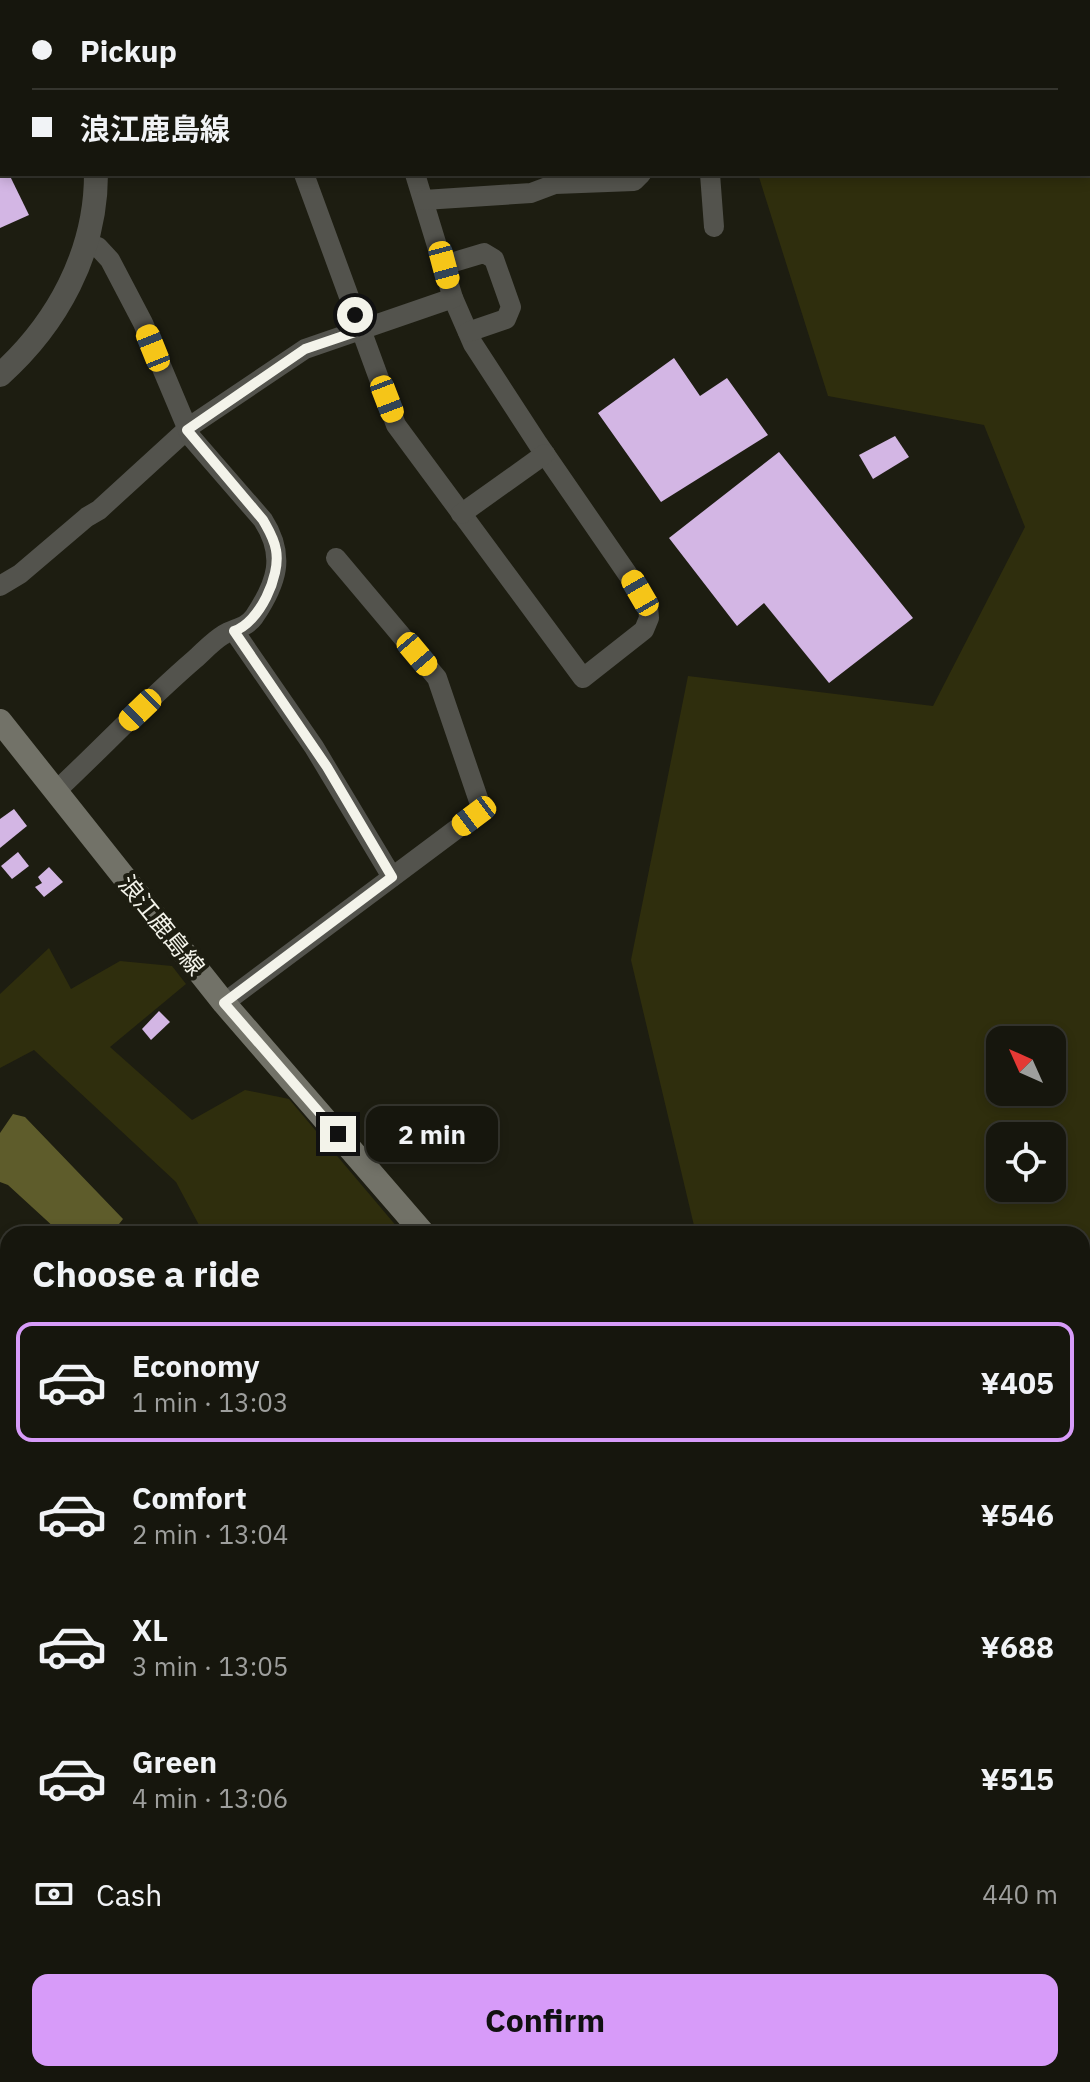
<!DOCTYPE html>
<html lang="en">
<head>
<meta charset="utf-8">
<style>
	body { margin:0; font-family:"IBM Plex Sans","Noto Sans JP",sans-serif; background:#1f1f16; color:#f1f3f6; height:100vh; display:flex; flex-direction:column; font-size:30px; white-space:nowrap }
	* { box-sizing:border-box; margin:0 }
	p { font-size:26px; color:#9e9f9d }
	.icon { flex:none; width:44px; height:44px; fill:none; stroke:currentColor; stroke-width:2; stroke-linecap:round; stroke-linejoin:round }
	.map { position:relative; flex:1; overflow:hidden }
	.panel { position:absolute; left:0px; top:1226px; width:1090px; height:856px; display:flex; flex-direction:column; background:#16160d; border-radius:24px 24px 0 0; box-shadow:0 4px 12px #0003,0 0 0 2px #35352e }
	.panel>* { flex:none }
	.banner { position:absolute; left:0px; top:0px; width:1090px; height:176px; box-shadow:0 4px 12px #0003,0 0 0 2px #35352e; display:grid; align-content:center; height:176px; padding:0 32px; background:#16160d }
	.needle { width:52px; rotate:315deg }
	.fabs { position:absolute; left:986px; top:1026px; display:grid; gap:16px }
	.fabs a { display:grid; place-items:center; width:80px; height:80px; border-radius:16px; background:#16160d; box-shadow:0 4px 12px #0003,0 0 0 2px #35352e; font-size:40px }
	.end { position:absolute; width:36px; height:36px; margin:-18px; border:10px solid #f3f3ea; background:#111; box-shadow:0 0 0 4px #111 }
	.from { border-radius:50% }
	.bubble { position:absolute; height:56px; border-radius:16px; background:#16160d; box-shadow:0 4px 12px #0003,0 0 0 2px #35352e; font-size:26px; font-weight:700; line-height:56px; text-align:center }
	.car { position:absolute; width:24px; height:48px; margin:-24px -12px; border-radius:10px; box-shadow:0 0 6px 2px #0007; background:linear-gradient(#f5c518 24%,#345 0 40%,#f5c518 0 76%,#345 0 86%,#f5c518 0) }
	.banner b { display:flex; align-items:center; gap:28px; height:76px; font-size:30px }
	.banner b+b { border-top:2px solid #35352e }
	.banner i { width:20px; height:20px; background:#f1f3f6 }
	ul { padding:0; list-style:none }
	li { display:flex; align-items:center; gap:24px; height:120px; margin:0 16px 12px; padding:0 16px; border:4px solid transparent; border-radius:16px }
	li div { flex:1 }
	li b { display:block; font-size:30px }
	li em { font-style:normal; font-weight:700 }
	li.current { border-color:#d79bf9 }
	li>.icon { width:72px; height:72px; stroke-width:1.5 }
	h2 { padding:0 32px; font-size:36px; line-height:96px }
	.pay { display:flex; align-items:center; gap:20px; height:88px; padding:0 32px; font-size:30px }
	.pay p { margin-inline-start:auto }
	.button { display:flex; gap:16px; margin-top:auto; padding:16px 32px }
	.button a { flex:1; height:92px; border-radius:16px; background:#d79bf9; color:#111; font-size:32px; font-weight:700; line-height:92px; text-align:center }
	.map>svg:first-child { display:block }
</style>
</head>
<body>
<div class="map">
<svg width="1090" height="2082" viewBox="0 0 1090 2082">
	<rect width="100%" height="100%" fill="#1d1d11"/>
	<g fill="#2f2e0d" fill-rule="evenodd">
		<path d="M1017,0H1090V1274L1082,1275V1234H696L631,960L688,676L933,706L1025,527L984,425L828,396L758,174H1088V2H1014ZM1052,1040V1092H1000V1040ZM1000,1136H1052V1188H1000Z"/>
		<polygon points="49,948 71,989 120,961 172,966 186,984 110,1047 192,1120 245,1090 289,1099 403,1234 190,1234 199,1225 176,1182 34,1050 0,1068 0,994"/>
		<polygon points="1090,1645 1090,2082 969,2082 963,2074 1082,2074 1082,1654"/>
		<polygon points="347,2074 516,2074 515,2082 346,2082"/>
		<polygon points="540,2074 704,2074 709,2082 542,2082"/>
	</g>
	<polygon fill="#5e5c2b" points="13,1114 25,1117 123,1219 111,1234 56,1234 56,1229 8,1185 0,1182 0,1133"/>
	<g fill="#d3b6e4">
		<polygon points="0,174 9,174 29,215 0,228"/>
		<polygon points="674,358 700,396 727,378 768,435 661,502 598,413"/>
		<polygon points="895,436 909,457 873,479 859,455"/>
		<polygon points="779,452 913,618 829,683 764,603 737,626 669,538"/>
		<polygon points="14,809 27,826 0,848 0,819"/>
		<polygon points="18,852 29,866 12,879 1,866"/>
		<polygon points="49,867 63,882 44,897 35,887 42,883 38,877"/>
		<polygon points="159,1011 170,1022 151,1040 142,1029"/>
	</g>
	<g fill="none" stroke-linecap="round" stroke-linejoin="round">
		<g stroke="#53534d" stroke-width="20">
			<polyline points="565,0 565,2"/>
			<polyline points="437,2 438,0"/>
			<polyline points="304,174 396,425 583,678 644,630 649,618 648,607 631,579 538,444 473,344 453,298 415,174"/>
			<polyline points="710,174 714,227"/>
			<polyline points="424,200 531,193 555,184 634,181 641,174"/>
			<polyline points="444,265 484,253 494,259 511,307 506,319 468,332"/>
			<polyline points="461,514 545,454"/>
			<polyline points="0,586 20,574 87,517 99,510 192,425 305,349 453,298"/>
			<polyline points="234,631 314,747 392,877"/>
			<path d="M56,791C102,748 146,701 195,659C204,651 213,641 223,635C234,628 245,629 254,617C277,583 286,556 263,520L191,437L143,323L110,260L98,247L85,242"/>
			<polyline points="224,1003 482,810 437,678 336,558"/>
			<polyline points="0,1465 4,1465"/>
			<polyline points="0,1798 8,1798"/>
			<polyline points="826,2082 832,2074"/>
		</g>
		<g stroke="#53534d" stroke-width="24">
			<polyline points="63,0 63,2"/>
			<polyline points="772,0 777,2"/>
			<polyline points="961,2 966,0"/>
			<path d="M0,375C57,324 96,253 96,174"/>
			<polyline points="0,1263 8,1269"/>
			<polyline points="1082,1670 1090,1668"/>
			<polyline points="299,2074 303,2082"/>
		</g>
		<g stroke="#727268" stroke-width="24">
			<polyline points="0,721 224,1003 424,1234"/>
			<polyline points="905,2074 907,2082"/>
		</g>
	</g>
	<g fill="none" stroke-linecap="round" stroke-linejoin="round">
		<path stroke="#f3f3ea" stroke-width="10" d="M338,1134L224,1003L392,877L327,767L234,631C259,623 281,576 276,550C274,538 268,529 263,520L187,430L305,349L361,330L355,315"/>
	</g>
	<g text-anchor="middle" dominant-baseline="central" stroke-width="8" stroke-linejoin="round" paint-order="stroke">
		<g font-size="24" fill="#f3f3ea" stroke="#1d1d11">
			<text transform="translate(162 925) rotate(51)">浪江鹿島線</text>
		</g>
	</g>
</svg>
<div class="fabs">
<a><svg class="needle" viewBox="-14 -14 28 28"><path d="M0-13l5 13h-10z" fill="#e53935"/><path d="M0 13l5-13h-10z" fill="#9e9f9d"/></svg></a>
<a><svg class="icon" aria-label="locate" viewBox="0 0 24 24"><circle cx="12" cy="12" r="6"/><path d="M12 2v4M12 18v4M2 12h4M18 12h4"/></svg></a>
</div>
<i class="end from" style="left:355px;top:315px"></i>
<i class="end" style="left:338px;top:1134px"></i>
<div class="bubble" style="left:366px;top:1106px;width:132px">2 min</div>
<i class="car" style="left:444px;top:265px;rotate:165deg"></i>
<i class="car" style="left:153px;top:348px;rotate:338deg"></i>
<i class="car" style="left:387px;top:399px;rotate:159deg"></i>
<i class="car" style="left:640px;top:593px;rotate:330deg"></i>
<i class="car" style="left:417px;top:654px;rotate:140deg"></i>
<i class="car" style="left:140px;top:710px;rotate:226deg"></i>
<i class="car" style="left:474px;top:816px;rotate:233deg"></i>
<div class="banner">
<b><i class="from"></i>Pickup</b>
<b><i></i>浪江鹿島線</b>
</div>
<section class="panel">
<h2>Choose a ride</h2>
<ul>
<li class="current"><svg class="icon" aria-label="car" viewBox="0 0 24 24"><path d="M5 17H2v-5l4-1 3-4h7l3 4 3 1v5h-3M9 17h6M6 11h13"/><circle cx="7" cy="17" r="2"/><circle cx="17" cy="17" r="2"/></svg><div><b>Economy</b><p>1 min · 13:03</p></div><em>¥405</em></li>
<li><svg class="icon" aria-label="car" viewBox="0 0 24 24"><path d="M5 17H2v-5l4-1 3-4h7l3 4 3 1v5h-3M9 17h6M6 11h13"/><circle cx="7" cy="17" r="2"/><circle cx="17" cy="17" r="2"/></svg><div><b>Comfort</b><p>2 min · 13:04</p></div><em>¥546</em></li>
<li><svg class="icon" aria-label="car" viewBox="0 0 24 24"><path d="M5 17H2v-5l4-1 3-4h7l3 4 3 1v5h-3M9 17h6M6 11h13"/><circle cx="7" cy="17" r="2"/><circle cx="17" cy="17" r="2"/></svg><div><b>XL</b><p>3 min · 13:05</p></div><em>¥688</em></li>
<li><svg class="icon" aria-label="car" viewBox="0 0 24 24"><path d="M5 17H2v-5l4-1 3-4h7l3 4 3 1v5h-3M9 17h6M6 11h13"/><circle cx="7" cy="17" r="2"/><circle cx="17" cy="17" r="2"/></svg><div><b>Green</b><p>4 min · 13:06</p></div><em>¥515</em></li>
</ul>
<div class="pay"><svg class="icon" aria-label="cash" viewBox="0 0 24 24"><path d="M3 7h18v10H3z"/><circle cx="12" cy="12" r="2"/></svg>Cash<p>440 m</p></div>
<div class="button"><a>Confirm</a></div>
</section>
</div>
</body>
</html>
